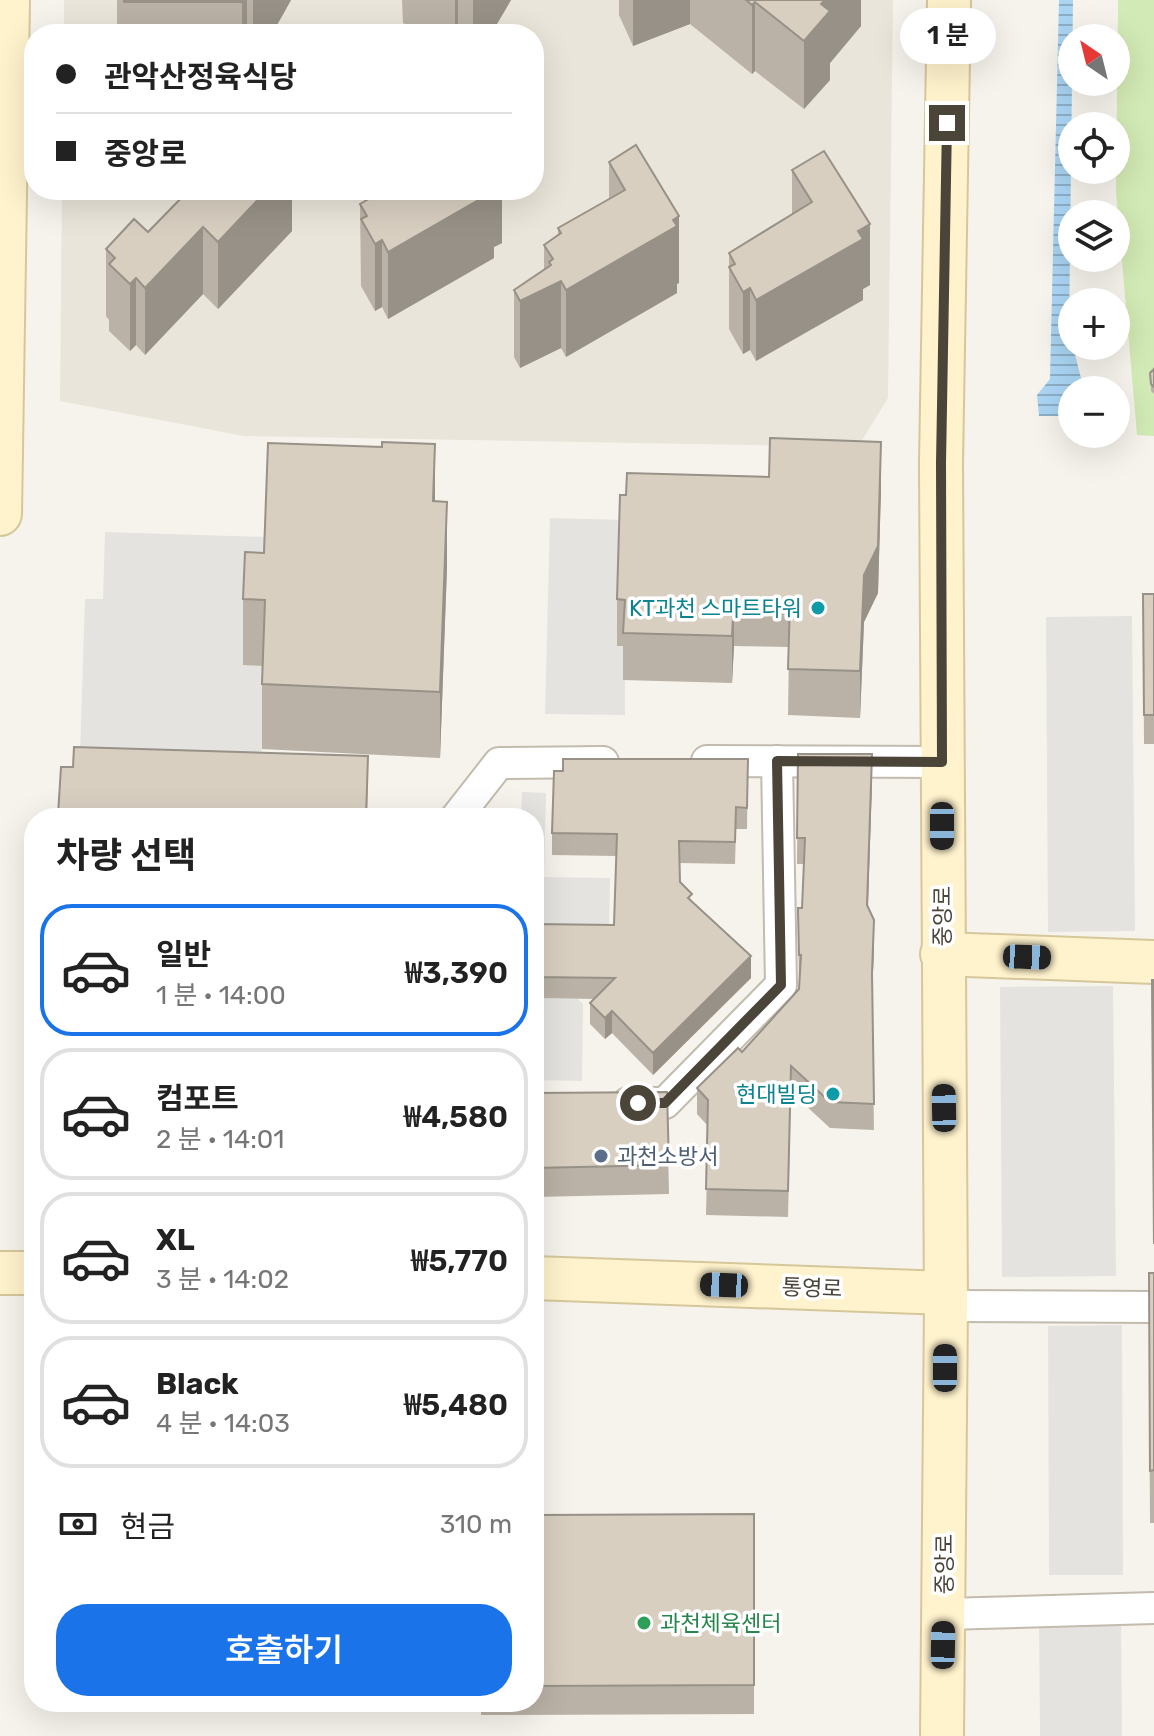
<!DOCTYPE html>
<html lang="ko">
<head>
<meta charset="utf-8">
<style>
	body { margin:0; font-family:Rubik,"Noto Sans KR",sans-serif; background:#f6f6f6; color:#222; height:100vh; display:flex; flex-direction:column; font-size:30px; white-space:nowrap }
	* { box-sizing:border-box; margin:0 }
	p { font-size:26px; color:#767676 }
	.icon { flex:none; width:44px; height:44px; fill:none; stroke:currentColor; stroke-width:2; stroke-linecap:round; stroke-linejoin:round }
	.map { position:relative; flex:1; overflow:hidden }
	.details { position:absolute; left:24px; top:808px; width:520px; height:904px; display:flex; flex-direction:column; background:#fff; border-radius:32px; box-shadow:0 8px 32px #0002 }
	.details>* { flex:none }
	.top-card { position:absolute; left:24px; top:24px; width:520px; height:176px; border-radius:32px; box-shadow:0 8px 32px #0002; display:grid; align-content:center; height:176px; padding:0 32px; background:#fff }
	.needle { width:52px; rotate:325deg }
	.controls { position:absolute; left:1058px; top:24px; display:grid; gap:16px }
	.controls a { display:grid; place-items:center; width:72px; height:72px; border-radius:50%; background:#fff; box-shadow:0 8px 32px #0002; font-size:40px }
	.end { position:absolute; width:36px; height:36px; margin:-18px; border:10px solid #4b4439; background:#fff; box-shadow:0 0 0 4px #fff }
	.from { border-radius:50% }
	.bubble { position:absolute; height:56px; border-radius:28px; background:#fff; box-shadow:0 8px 32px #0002; font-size:26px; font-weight:600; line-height:56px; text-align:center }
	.car { position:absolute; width:24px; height:48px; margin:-24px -12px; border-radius:10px; box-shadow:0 0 6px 2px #0007; background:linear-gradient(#222 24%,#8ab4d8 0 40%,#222 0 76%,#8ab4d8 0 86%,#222 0) }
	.top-card b { display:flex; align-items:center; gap:28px; height:76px; font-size:30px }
	.top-card b+b { border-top:2px solid #e0e0e0 }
	.top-card i { width:20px; height:20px; background:#222 }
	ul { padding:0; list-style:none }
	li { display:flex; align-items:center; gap:24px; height:132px; margin:0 16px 12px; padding:0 16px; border:4px solid #e0e0e0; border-radius:32px }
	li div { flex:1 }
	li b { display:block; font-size:30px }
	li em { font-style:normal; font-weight:600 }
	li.on { border-color:#1a73e8 }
	li>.icon { width:72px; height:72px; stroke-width:1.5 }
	h2 { padding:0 32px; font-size:36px; line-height:96px }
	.pay { display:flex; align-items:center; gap:20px; height:88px; padding:0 32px; font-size:30px }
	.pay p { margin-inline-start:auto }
	.cta { display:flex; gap:16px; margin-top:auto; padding:16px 32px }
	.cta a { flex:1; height:92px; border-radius:32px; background:#1a73e8; color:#fff; font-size:32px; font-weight:600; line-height:92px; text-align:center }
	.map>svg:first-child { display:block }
</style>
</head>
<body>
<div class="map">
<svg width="1154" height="1736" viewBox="0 0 1154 1736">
	<defs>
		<pattern id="water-rules" width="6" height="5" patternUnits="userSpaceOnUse" patternTransform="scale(2)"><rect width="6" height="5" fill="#a9d4f2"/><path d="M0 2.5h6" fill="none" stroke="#8caec5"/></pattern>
	</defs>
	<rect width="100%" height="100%" fill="#f6f3ec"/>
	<polygon fill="#eae5da" points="64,0 893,0 888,398 858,447 244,436 60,401 62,190 534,190 534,34 64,34"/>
	<polygon fill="#d2eab5" points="1118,0 1154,0 1154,436 1137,435 1116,192"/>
	<g fill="#e5e3e0">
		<polygon points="550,518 627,520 617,645 625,646 625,715 545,714"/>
		<polygon points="105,532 267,537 264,619 243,665 265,666 260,792 79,787 85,599 103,599"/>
		<polygon points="1132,616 1135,931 1048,932 1046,617"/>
		<polygon points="522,792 546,793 544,877 610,878 609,927 534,939 534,818 521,818"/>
		<polygon points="1113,986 1116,1276 1002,1277 1000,987"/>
		<polygon points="534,998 578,999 583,1004 582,1081 534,1080"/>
		<polygon points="1122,1325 1123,1575 1049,1575 1048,1326"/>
		<polygon points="1121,1616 1122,1736 1040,1736 1039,1617"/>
	</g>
	<polygon fill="url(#water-rules)" points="1059,0 1073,0 1069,331 1084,390 1072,390 1072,416 1039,416 1037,395 1050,379"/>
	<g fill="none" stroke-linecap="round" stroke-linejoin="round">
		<g stroke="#c2bbae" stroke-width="34">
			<g id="street">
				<polyline points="707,761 942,762"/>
				<polyline points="456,818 499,763 603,762"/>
				<polyline points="628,1103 665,1103 781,985 777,761"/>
				<polyline points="946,1306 1154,1307"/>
				<polyline points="944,1614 1154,1608"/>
			</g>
		</g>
		<g stroke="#d6c79b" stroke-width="46">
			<g id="secondary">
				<polyline points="0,514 8,0"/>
				<polyline points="942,954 1154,962"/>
				<polyline points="0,1273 34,1273"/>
				<polyline points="534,1278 946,1293"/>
				<polyline points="942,1736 946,1306 941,463 949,0"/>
			</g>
		</g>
		<use href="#street" stroke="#fff" stroke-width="30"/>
		<use href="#secondary" stroke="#fff3cd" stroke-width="42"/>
	</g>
	<g fill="#bab2a6">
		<polygon points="117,0 291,0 272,34 117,34"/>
		<polygon points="402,0 511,0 491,34 421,34 403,23"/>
		<polygon points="619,0 861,0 861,26 830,63 830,80 804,109 755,71 752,74 690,24 633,46 619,15"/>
		<polygon points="609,162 679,283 677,284 677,293 566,357 561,348 520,368 514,357 514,290 544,269 544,245 558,235 558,228 609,199"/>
		<polygon points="792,170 870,285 863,289 863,300 756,361 750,350 743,354 729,329 729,253 792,214"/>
		<polygon points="292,190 292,231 218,309 203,294 145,355 136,345 130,351 109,331 109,320 106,316 106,249 148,232"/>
		<polygon points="502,190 502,243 494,247 494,258 388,319 382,307 375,311 361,286 360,204"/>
		<polygon points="1154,369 1154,394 1151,391 1150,373"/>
		<polygon points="881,489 878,593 864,622 860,718 788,715 789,647 734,646 732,683 623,680 623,646 617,646 617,599"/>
		<polygon points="435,501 447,567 440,758 262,749 262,666 243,665 243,599 264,553"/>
		<polygon points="1143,594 1154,594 1154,744 1144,744"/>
		<polygon points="798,754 872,780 868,907 874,946 872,992 874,1130 830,1128 791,1092 788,1217 706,1215 708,1126 697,1114 697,1088 742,1052 799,989 798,911 802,908 804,864 797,864"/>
		<polygon points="368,756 367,818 58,818 61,767"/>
		<polygon points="748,759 747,829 736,829 735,864 680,863 680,882 692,901 751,978 653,1075 612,1033 605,1039 590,1024 590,1003 594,999 534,998 534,924 614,925 616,856 552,855 552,833"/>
		<polygon points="667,1092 669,1194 534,1197 534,1093"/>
		<polygon points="1154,1273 1154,1523 1150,1523 1149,1325"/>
		<polygon points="754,1514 754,1714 481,1715 481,1702 534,1702 534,1515"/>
		<polygon points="82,1702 202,1702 82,1703"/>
	</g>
	<g fill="#979187">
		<polygon points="244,0 247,0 247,34 242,34 242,2"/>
		<polygon points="253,0 291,0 272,34 253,34"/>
		<rect x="455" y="0" width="3" height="34"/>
		<polygon points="473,0 511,0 491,34 473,34"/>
		<polygon points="633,0 690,0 690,24 633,46"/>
		<polygon points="825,0 861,0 861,26 830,63 830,80 804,109 804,41 821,4"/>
		<polygon points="755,2 755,71 752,74 752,5"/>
		<polygon points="267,190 292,190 292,231 218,309 218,242"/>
		<polygon points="490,190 502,190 502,243 494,247 494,258 388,319 388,252"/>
		<polygon points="679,216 679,283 677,284 677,293 566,357 566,290"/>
		<polygon points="870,224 870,285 863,289 863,300 756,361 756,300"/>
		<polygon points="203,227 203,294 145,355 145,288"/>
		<polygon points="382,240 382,307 375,311 375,244"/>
		<polygon points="136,278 136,345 130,351 130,284"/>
		<polygon points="561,281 561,348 520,368 520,301"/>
		<polygon points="750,288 750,350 743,354 743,292"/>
		<polygon points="881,442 881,489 878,593 864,622 860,718 860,671 864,575"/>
		<polygon points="435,444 435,510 433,501"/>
		<polygon points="447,502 447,567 440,758 440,692"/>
		<polygon points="734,599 734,646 732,683 732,636"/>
		<polygon points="872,754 872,780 867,931 867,905"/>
		<polygon points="874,920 874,946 872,999 872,973"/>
		<polygon points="751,956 751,978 653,1075 653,1053"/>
		<polygon points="612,1011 612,1033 605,1039 605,1018"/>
	</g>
	<g fill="#d8cfc1" stroke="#979187" stroke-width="2">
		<polygon points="124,0 244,0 242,2 124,2"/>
		<polygon points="746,0 825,0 821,4 830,11 804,41 755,2 752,5"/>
		<polygon points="636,145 679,216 673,220 677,226 566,290 561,281 520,301 514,290 551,265 549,262 553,259 544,245 561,233 558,228 625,190 609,162"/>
		<polygon points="824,151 870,224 858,231 863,239 756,300 750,288 743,292 729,267 735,264 729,253 812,202 792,170"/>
		<polygon points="189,190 267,190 218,242 203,227 145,288 136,278 130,284 109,264 115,258 106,249 134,219 148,232"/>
		<polygon points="384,190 494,190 494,191 388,252 382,240 375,244 361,219 367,216 360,204"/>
		<polygon points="1154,369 1154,387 1151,384 1150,373"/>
		<polygon points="770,438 881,442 878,546 864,575 860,671 788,669 790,601 734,599 732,636 623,633 625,600 617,599 620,495 626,495 627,473 769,477"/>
		<polygon points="382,442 435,444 433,501 447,502 440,692 262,684 265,600 243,599 245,552 264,553 268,443 382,447"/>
		<polygon points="1143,594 1154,594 1154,715 1144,715"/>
		<polygon points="74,747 368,756 366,818 73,818 71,816 58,815 61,767 73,767"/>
		<polygon points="798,754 872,754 867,905 874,920 872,973 874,1104 830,1102 791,1066 788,1191 706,1189 708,1100 697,1088 738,1048 742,1052 799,989 801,955 799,955 798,911 798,908 802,908 805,838 797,838"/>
		<polygon points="563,759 748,759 747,808 736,807 735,842 679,841 680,882 692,894 688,898 751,956 653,1053 612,1011 605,1018 590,1003 615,978 534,977 534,924 614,925 617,834 552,833 554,771 563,771"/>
		<polygon points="1152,980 1154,980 1154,1244"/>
		<polygon points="667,1092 669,1165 534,1168 534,1093"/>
		<polygon points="1149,1273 1154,1273 1154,1470 1150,1471"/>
		<polygon points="754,1514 754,1685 534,1686 534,1515"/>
	</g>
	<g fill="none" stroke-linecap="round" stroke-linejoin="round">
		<polyline stroke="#4b4439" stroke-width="10" points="638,1103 665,1103 781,985 777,761 942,762 941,463 947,123"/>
	</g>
	<g fill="#0f9aa8" stroke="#fff" stroke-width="3">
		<circle cx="818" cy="608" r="8"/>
		<circle cx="833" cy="1094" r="8"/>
	</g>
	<circle fill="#5c6f8a" stroke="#fff" stroke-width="3" cx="601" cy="1156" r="8"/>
	<circle fill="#2e9e5b" stroke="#fff" stroke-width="3" cx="644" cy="1623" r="8"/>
	<g text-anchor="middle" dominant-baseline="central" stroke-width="7" stroke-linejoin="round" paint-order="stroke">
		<g font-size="22" fill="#0d838f" stroke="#fff" text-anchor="end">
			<text x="802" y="608">KT과천 스마트타워</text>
			<text x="817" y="1094">현대빌딩</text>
		</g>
		<g font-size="22" fill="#4b4439" stroke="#fff">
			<text transform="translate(942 916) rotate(-90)">중앙로</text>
			<text transform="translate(812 1288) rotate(2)">통영로</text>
			<text transform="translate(944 1564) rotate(-90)">중앙로</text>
		</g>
		<g font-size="22" fill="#4e5e75" stroke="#fff" text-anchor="start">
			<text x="617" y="1156">과천소방서</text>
		</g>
		<g font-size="22" fill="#27864d" stroke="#fff" text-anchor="start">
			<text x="660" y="1623">과천체육센터</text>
		</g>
	</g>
</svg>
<div class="controls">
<a><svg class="needle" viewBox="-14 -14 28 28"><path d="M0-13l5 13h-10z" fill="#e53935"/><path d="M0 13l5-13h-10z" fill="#767676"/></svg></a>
<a><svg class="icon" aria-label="locate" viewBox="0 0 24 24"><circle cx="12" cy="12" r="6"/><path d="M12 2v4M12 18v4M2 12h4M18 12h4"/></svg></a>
<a><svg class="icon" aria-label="layers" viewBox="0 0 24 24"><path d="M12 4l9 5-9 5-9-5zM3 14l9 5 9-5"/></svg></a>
<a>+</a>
<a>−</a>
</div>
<i class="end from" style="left:638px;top:1103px"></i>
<i class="end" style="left:947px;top:123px"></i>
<div class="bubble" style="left:900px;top:8px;width:96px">1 분</div>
<i class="car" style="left:942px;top:826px;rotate:180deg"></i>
<i class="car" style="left:1027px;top:957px;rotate:92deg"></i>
<i class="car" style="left:944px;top:1108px;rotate:359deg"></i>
<i class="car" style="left:724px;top:1285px;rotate:272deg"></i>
<i class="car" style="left:945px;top:1368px;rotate:0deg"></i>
<i class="car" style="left:943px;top:1645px;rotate:1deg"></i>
<div class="top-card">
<b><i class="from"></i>관악산정육식당</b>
<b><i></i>중앙로</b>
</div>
<section class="details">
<h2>차량 선택</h2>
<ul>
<li class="on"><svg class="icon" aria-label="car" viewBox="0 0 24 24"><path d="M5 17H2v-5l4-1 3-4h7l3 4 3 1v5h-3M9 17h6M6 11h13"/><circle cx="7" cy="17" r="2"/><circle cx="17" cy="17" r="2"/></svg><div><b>일반</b><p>1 분 · 14:00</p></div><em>₩3,390</em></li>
<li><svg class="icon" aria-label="car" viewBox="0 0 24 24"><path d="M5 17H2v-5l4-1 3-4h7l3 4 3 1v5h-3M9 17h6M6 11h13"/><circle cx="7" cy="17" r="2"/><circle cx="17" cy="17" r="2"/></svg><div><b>컴포트</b><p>2 분 · 14:01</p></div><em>₩4,580</em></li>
<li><svg class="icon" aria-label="car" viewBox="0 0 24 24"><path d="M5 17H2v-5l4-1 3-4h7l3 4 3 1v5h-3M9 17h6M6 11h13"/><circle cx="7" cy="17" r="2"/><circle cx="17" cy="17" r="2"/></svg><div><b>XL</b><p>3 분 · 14:02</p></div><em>₩5,770</em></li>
<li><svg class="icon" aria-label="car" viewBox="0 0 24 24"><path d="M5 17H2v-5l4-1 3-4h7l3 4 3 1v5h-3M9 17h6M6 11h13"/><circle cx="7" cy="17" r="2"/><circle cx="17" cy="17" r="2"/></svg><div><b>Black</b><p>4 분 · 14:03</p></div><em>₩5,480</em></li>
</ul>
<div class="pay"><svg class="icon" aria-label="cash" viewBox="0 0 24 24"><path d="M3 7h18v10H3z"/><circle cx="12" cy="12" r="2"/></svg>현금<p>310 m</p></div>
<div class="cta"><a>호출하기</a></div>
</section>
</div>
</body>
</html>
